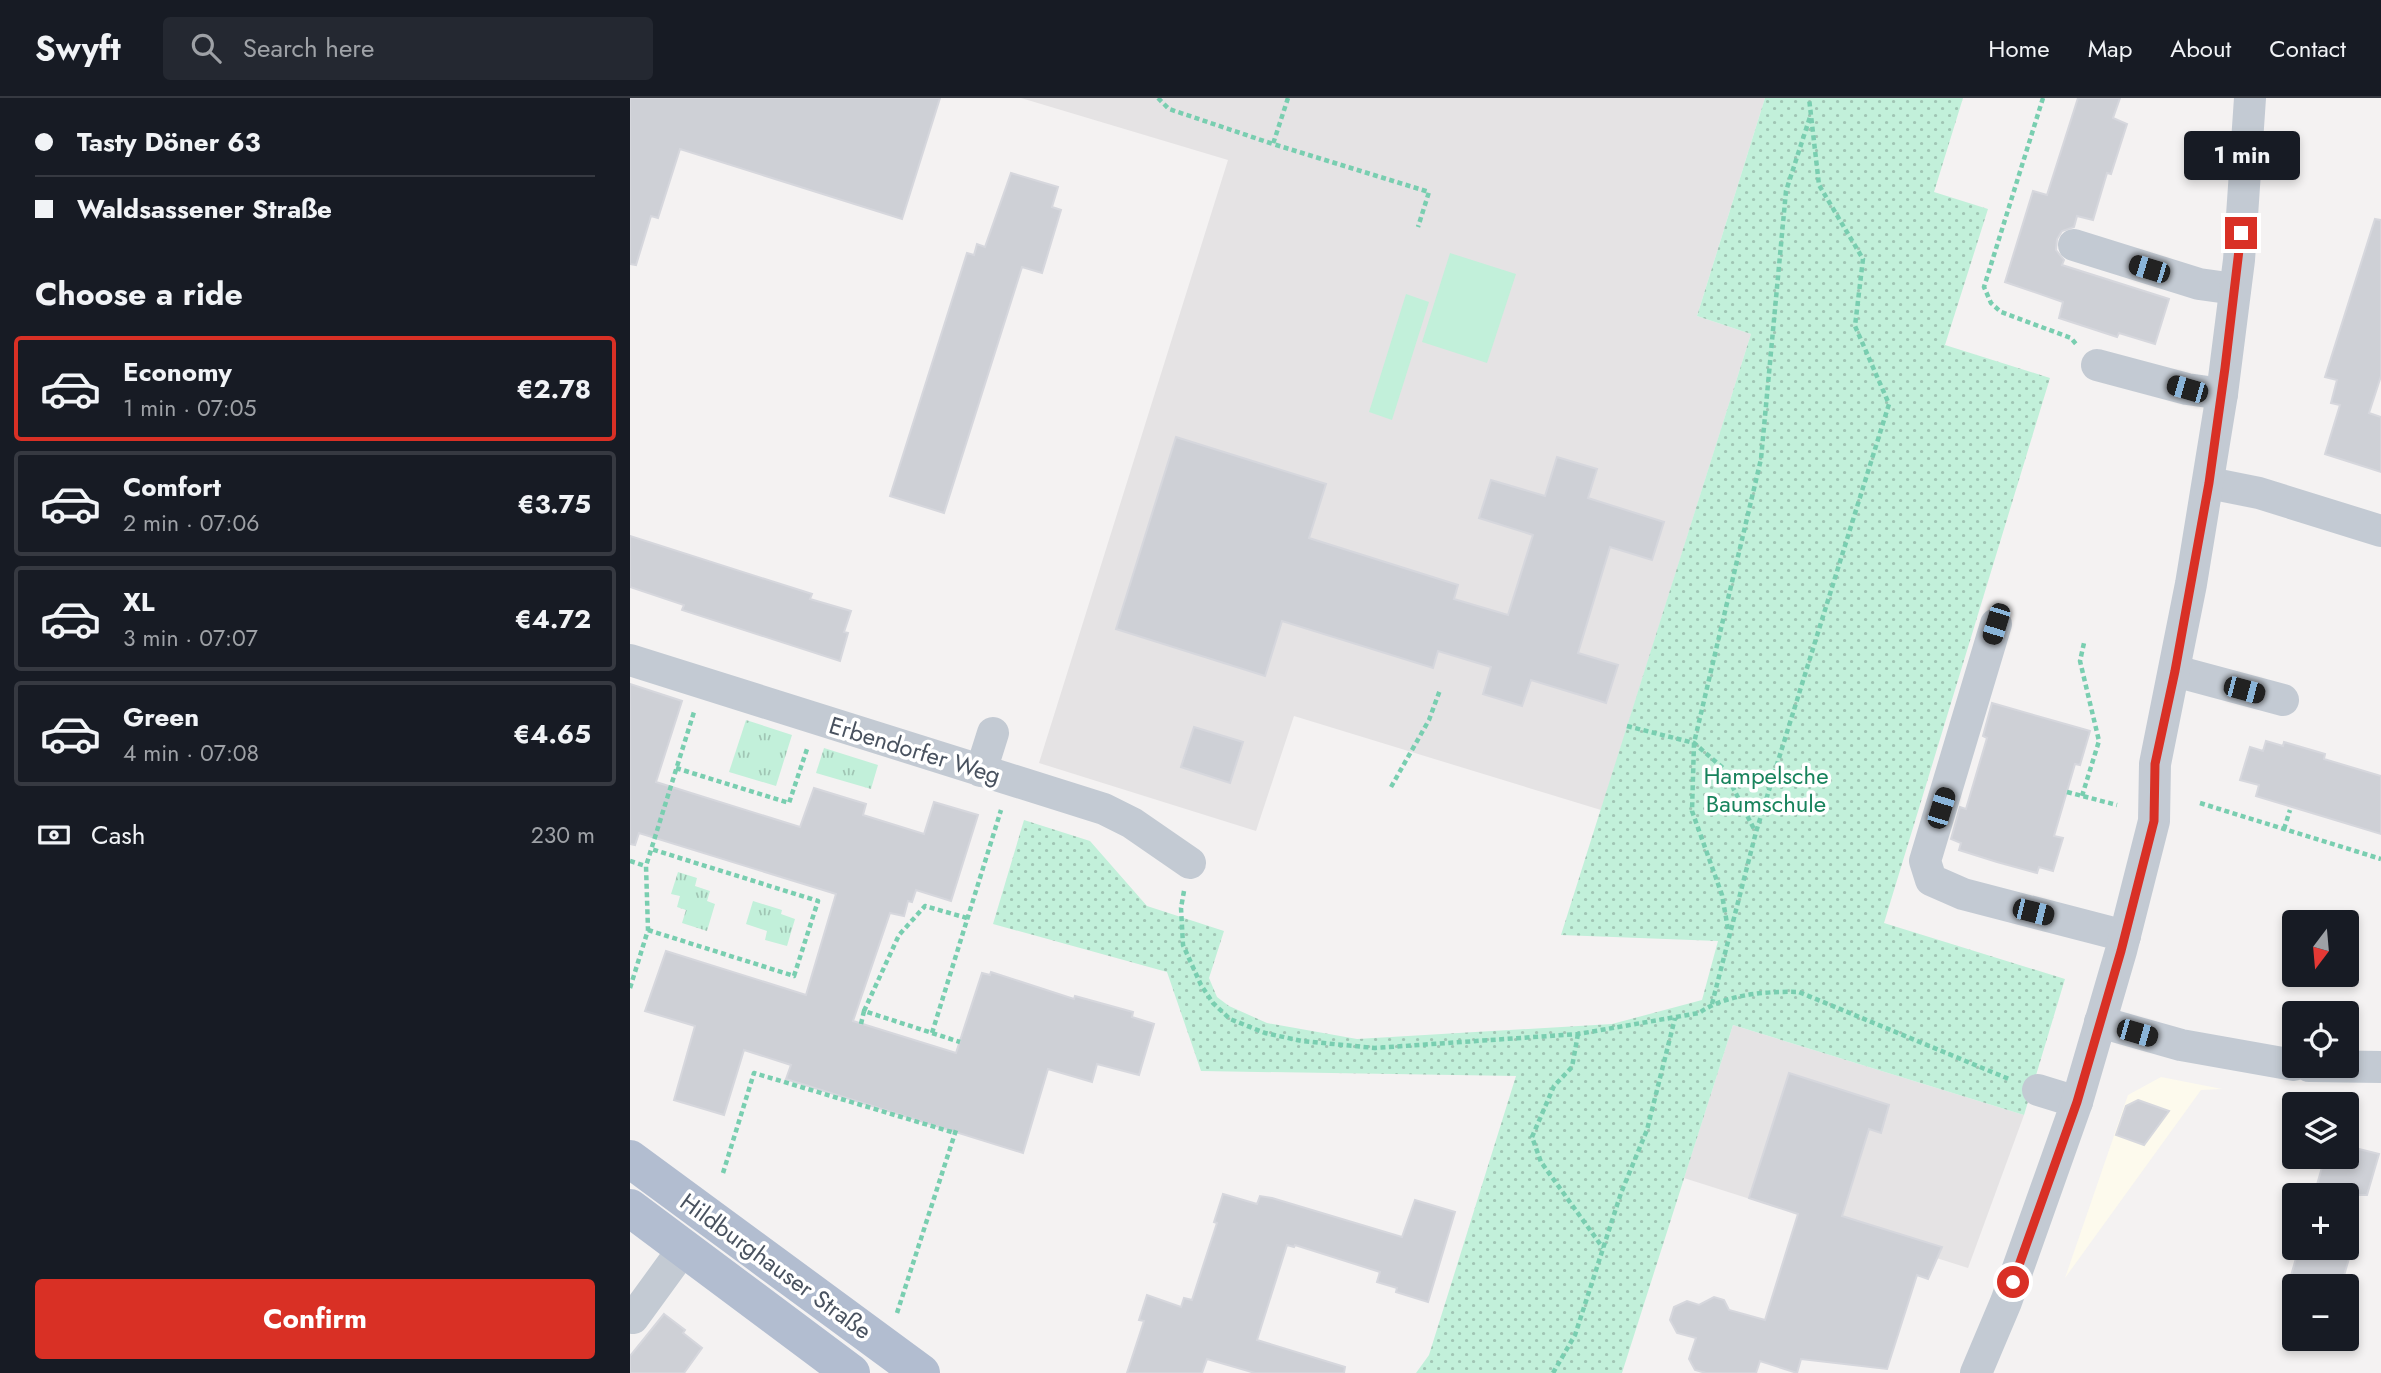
<!DOCTYPE html>
<html lang="en">
<head>
<meta charset="utf-8">
<style>
	body { margin:0; font-family:Jost,sans-serif; background:#242831; color:#f1f3f6; height:100vh; display:flex; flex-direction:column; font-size:26px; white-space:nowrap }
	* { box-sizing:border-box; margin:0 }
	p { font-size:23px; color:#9ea1a6 }
	.icon { flex:none; width:38px; height:38px; fill:none; stroke:currentColor; stroke-width:2; stroke-linecap:round; stroke-linejoin:round }
	.map { position:relative; flex:1; overflow:hidden }
	.side { display:flex; flex-direction:column; background:#171b24; width:630px }
	.side>* { flex:none }
	.top-card { display:grid; align-content:center; height:154px; padding:0 35px; background:#171b24 }
	.needle { width:46px; rotate:196deg }
	.controls { position:absolute; left:1652px; top:812px; display:grid; gap:14px }
	.controls a { display:grid; place-items:center; width:77px; height:77px; border-radius:7px; background:#171b24; box-shadow:0 4px 10px #0003; font-size:35px }
	.end { position:absolute; width:32px; height:32px; margin:-16px; border:9px solid #d93025; background:#fff; box-shadow:0 0 0 4px #fff }
	.from { border-radius:50% }
	.bubble { position:absolute; height:49px; border-radius:7px; background:#171b24; box-shadow:0 4px 10px #0003; font-size:23px; font-weight:700; line-height:49px; text-align:center }
	.car { position:absolute; width:21px; height:42px; margin:-21px -10px; border-radius:9px; box-shadow:0 0 5px 2px #0007; background:linear-gradient(#222 24%,#8ab4d8 0 40%,#222 0 76%,#8ab4d8 0 86%,#222 0) }
	.top-card b { display:flex; align-items:center; gap:24px; height:66px; font-size:26px }
	.top-card b+b { border-top:2px solid #363941 }
	.top-card i { width:18px; height:18px; background:#f1f3f6 }
	ul { padding:0; list-style:none }
	li { display:flex; align-items:center; gap:21px; height:105px; margin:0 14px 10px; padding:0 21px; border:4px solid #363941; border-radius:7px }
	li div { flex:1 }
	li b { display:block; font-size:26px }
	li em { font-style:normal; font-weight:700 }
	li.selected { border-color:#d93025 }
	li>.icon { width:63px; height:63px; stroke-width:1.5 }
	h2 { padding:0 35px; font-size:32px; line-height:84px }
	.pay { display:flex; align-items:center; gap:18px; height:77px; padding:0 35px; font-size:26px }
	.pay p { margin-inline-start:auto }
	.primary-button { display:flex; gap:14px; margin-top:auto; padding:14px 35px }
	.primary-button a { flex:1; height:80px; border-radius:7px; background:#d93025; color:#fff; font-size:28px; font-weight:700; line-height:80px; text-align:center }
	header { display:flex; align-items:center; gap:42px; box-sizing:border-box; height:98px; padding:0 35px; background:#171b24; border-bottom:2px solid #363941 }
	header strong { font-size:33px }
	nav { display:flex; gap:38px; margin-inline-start:auto; font-size:24px }
	.search { width:490px; height:63px; background:#242831; display:flex; align-items:center; gap:18px; box-sizing:border-box; padding:0 24px; border-radius:7px; color:#9ea1a6; font-size:26px }
	main { display:flex; flex:1; min-height:0 }
	.map>svg:first-child { display:block }
</style>
</head>
<body>
<header>
<strong>Swyft</strong>
<div class="search"><svg class="icon" aria-label="search" viewBox="0 0 24 24"><circle cx="10" cy="10" r="6"/><path d="M15 15l6 6"/></svg>Search here</div>
<nav><a>Home</a><a>Map</a><a>About</a><a>Contact</a></nav>
</header>
<main>
<section class="side">
<div class="top-card">
<b><i class="from"></i>Tasty Döner 63</b>
<b><i></i>Waldsassener Straße</b>
</div>
<h2>Choose a ride</h2>
<ul>
<li class="selected"><svg class="icon" aria-label="car" viewBox="0 0 24 24"><path d="M5 17H2v-5l4-1 3-4h7l3 4 3 1v5h-3M9 17h6M6 11h13"/><circle cx="7" cy="17" r="2"/><circle cx="17" cy="17" r="2"/></svg><div><b>Economy</b><p>1 min · 07:05</p></div><em>€2.78</em></li>
<li><svg class="icon" aria-label="car" viewBox="0 0 24 24"><path d="M5 17H2v-5l4-1 3-4h7l3 4 3 1v5h-3M9 17h6M6 11h13"/><circle cx="7" cy="17" r="2"/><circle cx="17" cy="17" r="2"/></svg><div><b>Comfort</b><p>2 min · 07:06</p></div><em>€3.75</em></li>
<li><svg class="icon" aria-label="car" viewBox="0 0 24 24"><path d="M5 17H2v-5l4-1 3-4h7l3 4 3 1v5h-3M9 17h6M6 11h13"/><circle cx="7" cy="17" r="2"/><circle cx="17" cy="17" r="2"/></svg><div><b>XL</b><p>3 min · 07:07</p></div><em>€4.72</em></li>
<li><svg class="icon" aria-label="car" viewBox="0 0 24 24"><path d="M5 17H2v-5l4-1 3-4h7l3 4 3 1v5h-3M9 17h6M6 11h13"/><circle cx="7" cy="17" r="2"/><circle cx="17" cy="17" r="2"/></svg><div><b>Green</b><p>4 min · 07:08</p></div><em>€4.65</em></li>
</ul>
<div class="pay"><svg class="icon" aria-label="cash" viewBox="0 0 24 24"><path d="M3 7h18v10H3z"/><circle cx="12" cy="12" r="2"/></svg>Cash<p>230 m</p></div>
<div class="primary-button"><a>Confirm</a></div>
</section>
<div class="map">
<svg width="1751" height="1275" viewBox="0 0 1751 1275">
	<defs>
		<pattern id="grass-tufts" width="24" height="20" patternUnits="userSpaceOnUse" patternTransform="scale(1.75)"><rect width="24" height="20" fill="#c2f0da"/><path d="M3 7l-1-3M5 7V3M7 7l1-3M15 17l-1-3M17 17v-4M19 17l1-3" fill="none" stroke="#a0c5b4"/></pattern>
		<pattern id="park-dots" width="8" height="8" patternUnits="userSpaceOnUse" patternTransform="scale(1.75)"><rect width="8" height="8" fill="#c2f0da"/><path d="M2 2h.1M6 6h.1" fill="none" stroke="#a0c5b4" stroke-width="1.8" stroke-linecap="round"/></pattern>
	</defs>
	<rect width="100%" height="100%" fill="#f4f2f2"/>
	<polygon fill="#fdfaed" points="1531,979 1592,991 1571,992 1435,1180 1498,997"/>
	<g fill="#e5e3e4">
		<polygon points="391,0 1135,0 1067,218 1121,236 971,712 664,618 626,733 409,665 598,62"/>
		<polygon points="1103,927 1394,1017 1338,1170 1054,1080"/>
	</g>
	<g fill="url(#grass-tufts)">
		<polygon points="116,622 162,637 146,688 99,674"/>
		<polygon points="194,650 248,667 241,691 186,675"/>
		<polygon points="48,774 67,780 65,788 80,793 77,803 85,806 77,833 52,825 56,812 47,809 50,798 41,796"/>
		<polygon points="123,803 152,812 151,816 165,821 157,848 135,842 137,833 116,826"/>
	</g>
	<polygon fill="url(#park-dots)" points="1135,0 1333,0 1304,94 1358,111 1315,247 1420,280 1254,825 1435,881 1394,1017 1103,927 992,1275 786,1275 799,1257 886,978 571,973 537,874 363,826 394,722 460,743 517,808 594,833 579,880 587,899 599,908 637,925 727,941 982,926 1072,902 1088,843 931,837 1121,236 1067,218"/>
	<g fill="#c2f0da">
		<polygon points="820,155 886,176 857,265 792,244"/>
		<polygon points="776,196 799,204 762,322 739,314"/>
	</g>
	<g fill="#ced0d6" stroke="#d6d7dd" stroke-width="2">
		<polygon points="0,0 310,0 272,121 50,51 28,120 21,118 6,167 0,166"/>
		<polygon points="1448,0 1490,0 1483,20 1497,26 1481,76 1477,75 1463,122 1447,118 1444,129 1432,133 1427,141 1426,152 1434,162 1432,167 1539,201 1525,246 1489,235 1487,239 1429,220 1433,204 1375,184 1403,93 1417,97"/>
		<polygon points="381,75 428,89 422,109 431,112 412,175 392,169 314,415 260,398 337,155 344,157 347,146 355,149"/>
		<polygon points="1745,121 1751,122 1751,278 1739,315 1751,319 1751,374 1695,356 1710,307 1701,305 1707,282 1695,279"/>
		<polygon points="546,339 696,386 679,440 828,487 824,501 878,517 903,437 849,420 861,382 915,398 927,359 967,371 958,400 1034,424 1022,462 980,449 948,555 988,567 976,605 901,582 892,608 853,596 861,569 808,553 803,570 652,523 635,578 486,531"/>
		<polygon points="0,438 182,496 180,501 221,513 214,534 218,535 210,563 52,512 54,507 0,489"/>
		<polygon points="0,586 52,603 26,684 170,729 184,690 236,706 233,717 294,736 304,704 348,717 321,803 286,792 282,804 278,803 274,818 260,815 223,923 326,955 352,875 360,877 361,874 444,901 445,898 503,914 502,919 524,926 509,977 467,966 462,984 418,971 393,1055 156,981 161,967 114,952 94,1017 44,1002 65,928 15,913 36,853 176,897 206,796 9,735 5,747 0,746"/>
		<polygon points="1362,605 1460,633 1450,667 1445,666 1424,738 1433,740 1423,773 1409,769 1407,775 1367,764 1329,752 1331,745 1321,741 1330,709 1336,711 1357,640 1353,638"/>
		<polygon points="564,629 613,644 600,685 551,669"/>
		<polygon points="1636,643 1653,648 1654,644 1678,651 1695,656 1694,661 1751,678 1751,736 1626,698 1629,687 1610,682 1620,649 1633,653"/>
		<polygon points="1159,975 1259,1007 1251,1035 1239,1031 1212,1118 1312,1149 1298,1181 1287,1177 1257,1271 1171,1261 1167,1275 1130,1263 1126,1275 1076,1275 1065,1272 1059,1261 1066,1240 1047,1235 1040,1222 1044,1209 1057,1203 1069,1207 1084,1199 1094,1202 1099,1212 1135,1222 1168,1116 1119,1100"/>
		<polygon points="1508,1002 1539,1013 1514,1047 1486,1037 1496,1008"/>
		<polygon points="1717,1048 1749,1056 1737,1097 1684,1097 1695,1059 1717,1059"/>
		<polygon points="593,1096 627,1106 630,1098 642,1100 772,1139 785,1102 825,1114 798,1204 766,1194 767,1190 747,1184 750,1174 665,1147 664,1149 657,1147 627,1242 715,1269 714,1275 625,1275 577,1261 572,1275 497,1275 514,1223 509,1222 517,1197 551,1209 554,1200 562,1202 587,1125 584,1124"/>
		<polygon points="1669,1150 1722,1150 1711,1188 1658,1188"/>
		<polygon points="34,1216 55,1232 53,1235 72,1250 54,1275 0,1275 0,1258"/>
	</g>
	<g fill="none" stroke-linecap="round" stroke-linejoin="round">
		<g stroke="#79ceb0" stroke-width="4.5" stroke-dasharray="5 3.5" stroke-linecap="butt">
			<polyline points="528,0 539,11 643,46"/>
			<polyline points="658,0 643,46 799,94 788,129"/>
			<polyline points="1413,0 1354,189 1361,205 1371,214 1441,240 1446,246"/>
			<polyline points="997,628 1064,645 1093,670 1125,733"/>
			<polyline points="46,670 159,705 178,648"/>
			<polyline points="761,689 799,622 810,592"/>
			<polyline points="1437,694 1487,707"/>
			<polyline points="1452,698 1469,643 1450,563 1454,545"/>
			<polyline points="1570,705 1751,761"/>
			<polyline points="1654,731 1660,712"/>
			<polyline points="0,763 16,768"/>
			<path d="M554,793L551,810L553,847L571,887L583,905L600,921L635,935L672,943L745,950L948,936L1069,915C1096,896 1137,893 1169,894L1379,981"/>
			<polyline points="1098,831 1092,797 1062,713 1064,645 1131,361 1156,93 1180,19"/>
			<polyline points="18,832 164,878 188,803 21,751"/>
			<polyline points="0,890 18,832 16,768 64,614"/>
			<polyline points="1082,906 1126,734 1259,306 1225,228 1233,161 1189,87 1179,0"/>
			<polyline points="234,913 269,837 295,808 337,820"/>
			<polyline points="231,926 234,913 330,944"/>
			<polyline points="302,935 371,712"/>
			<polyline points="948,936 942,969 924,988 902,1039 911,1064 973,1150"/>
			<polyline points="93,1075 124,975 325,1035"/>
			<polyline points="267,1215 326,1032"/>
			<polyline points="923,1275 945,1237 991,1095 1017,1032 1045,920"/>
		</g>
		<g stroke="#c3cad3" stroke-width="32">
			<polyline points="1444,147 1569,186 1605,191"/>
			<polyline points="1467,267 1557,291 1592,296"/>
			<polyline points="1579,385 1629,395 1751,433"/>
			<polyline points="1366,526 1295,763 1301,782 1333,796 1495,838"/>
			<polyline points="0,562 474,711 502,725 560,765"/>
			<polyline points="1545,573 1653,602"/>
			<polyline points="351,673 363,635"/>
			<polyline points="1470,924 1551,947 1664,967"/>
			<polyline points="1679,968 1751,969"/>
			<polyline points="1408,992 1447,1004"/>
			<polyline points="0,1218 3,1220 54,1150"/>
			<polyline points="1346,1275 1376,1204 1447,1004 1491,853 1524,723 1525,666 1561,486 1592,296 1609,162 1620,0"/>
		</g>
		<g stroke="#b2bdd0" stroke-width="38">
			<polyline points="0,1061 291,1275"/>
			<polyline points="0,1110 221,1275"/>
		</g>
	</g>
	<g fill="none" stroke-linecap="round" stroke-linejoin="round">
		<polyline stroke="#d93025" stroke-width="9" points="1383,1184 1447,1004 1491,853 1524,723 1525,666 1545,573 1579,385 1595,270 1611,135"/>
	</g>
	<g text-anchor="middle" dominant-baseline="central" stroke-width="7" stroke-linejoin="round" paint-order="stroke">
		<g font-size="24" fill="#49525f" stroke="#fff">
			<text transform="translate(285 652) rotate(17)">Erbendorfer Weg</text>
			<text transform="translate(146 1168) rotate(36)">Hildburghauser Straße</text>
		</g>
		<g font-size="24" fill="#18835c" stroke="#fff">
			<text x="1136" y="677">Hampelsche<tspan x="1136" dy="28">Baumschule</tspan></text>
		</g>
	</g>
</svg>
<div class="controls">
<a><svg class="needle" viewBox="-14 -14 28 28"><path d="M0-13l5 13h-10z" fill="#e53935"/><path d="M0 13l5-13h-10z" fill="#9ea1a6"/></svg></a>
<a><svg class="icon" aria-label="locate" viewBox="0 0 24 24"><circle cx="12" cy="12" r="6"/><path d="M12 2v4M12 18v4M2 12h4M18 12h4"/></svg></a>
<a><svg class="icon" aria-label="layers" viewBox="0 0 24 24"><path d="M12 4l9 5-9 5-9-5zM3 14l9 5 9-5"/></svg></a>
<a>+</a>
<a>−</a>
</div>
<i class="end from" style="left:1383px;top:1184px"></i>
<i class="end" style="left:1611px;top:135px"></i>
<div class="bubble" style="left:1554px;top:33px;width:116px">1 min</div>
<i class="car" style="left:1519px;top:171px;rotate:287deg"></i>
<i class="car" style="left:1557px;top:291px;rotate:286deg"></i>
<i class="car" style="left:1366px;top:526px;rotate:197deg"></i>
<i class="car" style="left:1614px;top:592px;rotate:105deg"></i>
<i class="car" style="left:1311px;top:710px;rotate:17deg"></i>
<i class="car" style="left:1403px;top:814px;rotate:104deg"></i>
<i class="car" style="left:1507px;top:935px;rotate:106deg"></i>
</div>
</main>
</body>
</html>
